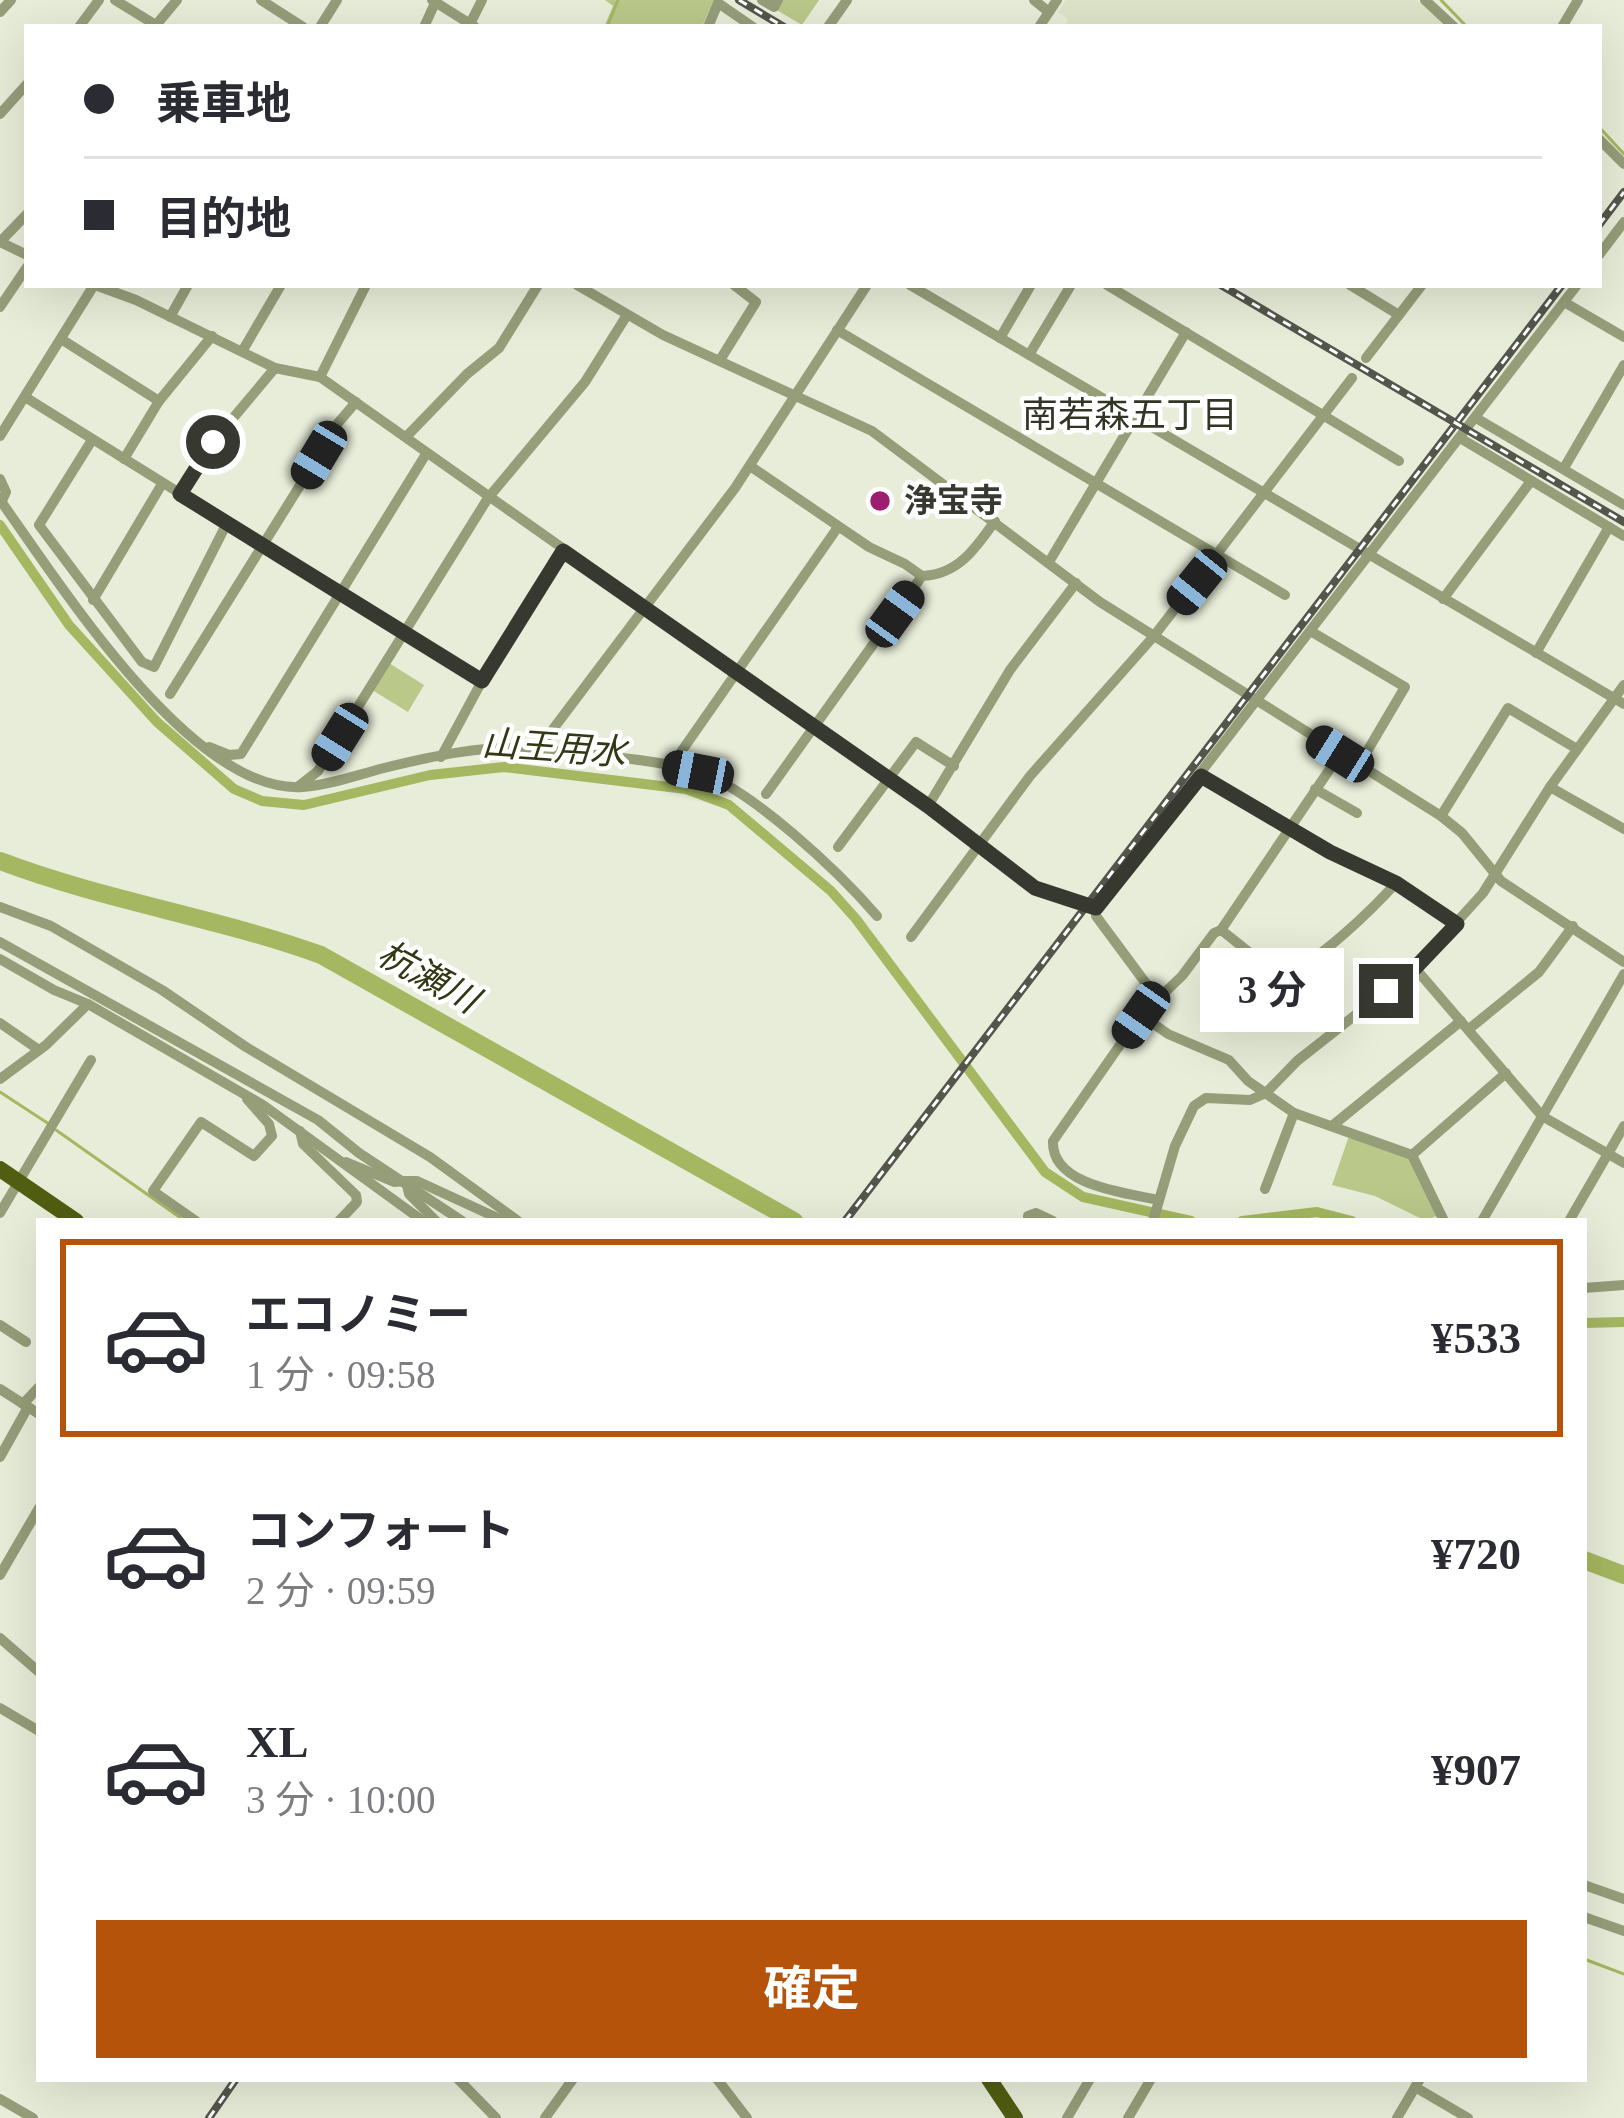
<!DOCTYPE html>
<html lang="ja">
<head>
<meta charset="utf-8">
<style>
	body { margin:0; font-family:"Times New Roman","Noto Sans JP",serif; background:#f7f7f7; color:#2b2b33; height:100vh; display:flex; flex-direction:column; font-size:45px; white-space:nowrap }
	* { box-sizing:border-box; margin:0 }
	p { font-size:39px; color:#7c7c81 }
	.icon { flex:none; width:66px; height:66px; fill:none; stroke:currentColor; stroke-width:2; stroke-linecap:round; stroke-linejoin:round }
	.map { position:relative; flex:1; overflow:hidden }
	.side { position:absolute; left:36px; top:1218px; width:1551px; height:864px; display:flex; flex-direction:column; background:#fff; border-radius:0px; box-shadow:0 12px 48px #0002 }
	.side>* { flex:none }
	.top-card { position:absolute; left:24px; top:24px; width:1578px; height:264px; border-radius:0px; box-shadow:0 12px 48px #0002; display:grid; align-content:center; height:264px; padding:0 60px; background:#fff }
	.end { position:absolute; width:54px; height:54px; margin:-27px; border:15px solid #373931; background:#fff; box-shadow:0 0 0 6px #fff }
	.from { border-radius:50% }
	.bubble { position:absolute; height:84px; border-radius:0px; background:#fff; box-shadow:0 12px 48px #0002; font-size:39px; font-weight:700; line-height:84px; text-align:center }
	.car { position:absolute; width:36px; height:72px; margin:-36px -18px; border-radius:15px; box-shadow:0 0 9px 3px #0007; background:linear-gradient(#222 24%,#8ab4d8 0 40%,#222 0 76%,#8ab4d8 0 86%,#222 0) }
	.top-card b { display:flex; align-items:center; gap:42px; height:114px; font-size:45px }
	.top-card b+b { border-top:3px solid #e1e1e2 }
	.top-card i { width:30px; height:30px; background:#2b2b33 }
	ul { padding:21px 0 0; list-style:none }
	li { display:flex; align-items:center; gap:36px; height:198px; margin:0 24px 18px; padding:0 36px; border:6px solid transparent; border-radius:0px }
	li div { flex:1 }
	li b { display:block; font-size:45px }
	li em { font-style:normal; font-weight:700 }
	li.current { border-color:#b45309 }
	li>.icon { width:108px; height:108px; stroke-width:1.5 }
	.primary-button { display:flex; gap:24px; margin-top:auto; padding:24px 60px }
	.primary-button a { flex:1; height:138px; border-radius:0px; background:#b45309; color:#fff; font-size:48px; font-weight:700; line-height:138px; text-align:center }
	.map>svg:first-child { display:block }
</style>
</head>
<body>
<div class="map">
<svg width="1624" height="2118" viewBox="0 0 1624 2118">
	<rect width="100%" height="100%" fill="#e8edd9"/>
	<polygon fill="#dde4c9" points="1066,0 1417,0 1448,27 1066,27 1068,19 1058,12"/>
	<g fill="#bac88a">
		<polygon points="605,0 714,0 702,27 604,27 613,6"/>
		<polygon points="781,0 819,0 802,25 775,9"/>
		<polygon points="389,663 424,685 408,712 372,690"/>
		<polygon points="1349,1136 1410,1158 1438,1215 1426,1221 1375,1196 1332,1185"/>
	</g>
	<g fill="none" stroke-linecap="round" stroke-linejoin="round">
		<g stroke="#a5b760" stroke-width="3">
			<polyline points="1441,0 1467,27"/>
			<polyline points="607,27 618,0"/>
			<polyline points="1599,127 1624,154"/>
			<polyline points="0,1092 49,1124"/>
			<polyline points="56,1130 185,1221"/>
			<polyline points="1584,1959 1624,1974"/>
		</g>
		<g stroke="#a5b760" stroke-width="10">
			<polyline points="0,525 69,625 157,722 234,789 262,801 304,805 430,775 504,767 686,789 729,805 831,891 856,919 1045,1172 1083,1197 1191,1221"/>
			<polyline points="1242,1221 1317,1212 1352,1221"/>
			<polyline points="1584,1323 1624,1322"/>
		</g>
		<g stroke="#a5b760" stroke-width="18">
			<path d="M0,861C105,901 216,917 321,955L794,1221"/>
			<polyline points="1584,1560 1624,1575"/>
		</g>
		<g stroke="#959d79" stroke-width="10">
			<polyline points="115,0 159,27"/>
			<polyline points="261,0 303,27"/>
			<polyline points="432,0 475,27"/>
			<polyline points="762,0 774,7 778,0"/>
			<polyline points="1034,0 1049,12"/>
			<polyline points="1425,0 1454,27"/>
			<polyline points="0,12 11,0"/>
			<polyline points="470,24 482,0"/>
			<polyline points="156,25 177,0"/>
			<polyline points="79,27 99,0"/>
			<polyline points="320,27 337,0"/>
			<polyline points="424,27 435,3"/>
			<polyline points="708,27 718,3 753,27"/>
			<polyline points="828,27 847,0"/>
			<polyline points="1039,27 1057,0"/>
			<polyline points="1562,27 1578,0"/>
			<polyline points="0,114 27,84"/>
			<polyline points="1599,139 1624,164"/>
			<polyline points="0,242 27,214"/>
			<polyline points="0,242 27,255"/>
			<polyline points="1599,255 1624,222"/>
			<polyline points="95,285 136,300 275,368 320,377 928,806 1035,888 1096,908 1096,916 1159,1001"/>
			<polyline points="577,285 663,335 872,431 1100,602 1441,816 1462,833 1501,881 1624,962"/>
			<polyline points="910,285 1624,704"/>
			<polyline points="1107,285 1399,461"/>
			<polyline points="1350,285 1399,315"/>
			<polyline points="1564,302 1624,337"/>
			<polyline points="0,307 27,267"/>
			<polyline points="170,317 188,285"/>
			<polyline points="837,330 1285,595"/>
			<polyline points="1000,338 1031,285"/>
			<polyline points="61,339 159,401"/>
			<polyline points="243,350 281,285"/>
			<polyline points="1029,355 1071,285"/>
			<polyline points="1366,358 1422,285"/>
			<polyline points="720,360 756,302 734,285"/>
			<polyline points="320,377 366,285"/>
			<polyline points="25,397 482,681 563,551"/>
			<polyline points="1476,418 1624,505"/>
			<polyline points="0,436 94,285"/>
			<polyline points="406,437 467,374 499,348 538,285"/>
			<polyline points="1460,438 1624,536"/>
			<polyline points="92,440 39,525 142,662 154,667 227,523"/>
			<polyline points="124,459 159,401 212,336"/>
			<polyline points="750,466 869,547 905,564 922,576"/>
			<polyline points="1564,468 1624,365"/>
			<polyline points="0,479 6,492 1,503"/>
			<polyline points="180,494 213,442 275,368"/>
			<path d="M0,500C59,582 192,795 303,787C330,785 357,775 384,768C432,756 488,744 538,749L735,488L867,285"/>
			<polyline points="1049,562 1186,332"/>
			<polyline points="1443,599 1531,481"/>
			<polyline points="93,600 162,484"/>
			<polyline points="1312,632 1405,687 1359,765"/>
			<polyline points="1536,653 1609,527"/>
			<polyline points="170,694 319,455 314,451 356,402"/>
			<polyline points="209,747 229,755 241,754 426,454"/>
			<path d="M538,749C590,756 645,757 695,771C749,786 840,873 877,916"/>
			<polyline points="681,752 838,527"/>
			<path d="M1340,754L1221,930C1238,942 1265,970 1286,970C1311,971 1379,902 1396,883"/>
			<polyline points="441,757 482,681"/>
			<polyline points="1201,776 1330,852 1396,883 1458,924"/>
			<polyline points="299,786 318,771 488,498 585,382 627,315"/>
			<polyline points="1550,787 1624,829"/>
			<polyline points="1315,789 1357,813"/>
			<path d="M766,794L922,576C958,575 976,548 995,521"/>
			<polyline points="928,806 1010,670 1076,583"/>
			<polyline points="1441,816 1508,708 1577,749"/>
			<polyline points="838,847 916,742 954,766"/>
			<polyline points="0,907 51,926 162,990 246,1047 430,1157 518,1221"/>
			<polyline points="1096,908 1577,285"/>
			<polyline points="911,937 1030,776 1154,636 1352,378"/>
			<polyline points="0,942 318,1120 359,1153 462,1221"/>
			<polyline points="0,959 54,990 88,1004 263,1105 423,1221"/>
			<polyline points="1415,968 1542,1116 1624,1163"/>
			<polyline points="1141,1015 1168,1034 1229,1060 1248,1081 1294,1113 1412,1155 1444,1221"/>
			<polyline points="0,1023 39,1050"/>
			<polyline points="1469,1029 1539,972 1573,926"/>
			<polyline points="0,1079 46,1045 88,1004"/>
			<polyline points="1332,1126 1461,1021"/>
			<polyline points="300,1131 303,1144 356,1195 357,1202 339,1221"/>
			<polyline points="1412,1155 1506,1073"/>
			<polyline points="346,1162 394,1182 406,1181 409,1194 436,1221"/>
			<polyline points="409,1181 417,1181 504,1221"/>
			<polyline points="1265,1189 1294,1113"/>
			<path d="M1159,1200C1127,1193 1051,1186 1053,1141L1141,1015L1182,976L1214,933L1221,930"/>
			<polyline points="0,1213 91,1060"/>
			<polyline points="196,1221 153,1191 201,1122 254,1156 272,1136 269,1124 247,1099"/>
			<polyline points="1028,1221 1028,1216 1036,1213 1053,1221"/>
			<polyline points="1153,1221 1175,1146 1194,1106 1206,1098 1250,1100 1266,1093 1297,1061 1415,968 1483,893 1550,787 1624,685"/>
			<polyline points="1482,1221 1624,974"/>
			<polyline points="1569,1221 1624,1126"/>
			<polyline points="1584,1288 1624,1285"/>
			<polyline points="0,1325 26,1342"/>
			<polyline points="0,1389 39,1414"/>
			<polyline points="23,1404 39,1387"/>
			<polyline points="0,1457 28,1407"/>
			<polyline points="0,1575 39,1508"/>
			<polyline points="0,1638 39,1672"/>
			<polyline points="0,1708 39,1731"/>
			<polyline points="1584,1885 1624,1899"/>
			<polyline points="1584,1917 1624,1931"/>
			<polyline points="458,2079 496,2118"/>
			<polyline points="717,2079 747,2118"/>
			<polyline points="1415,2087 1468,2118"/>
			<polyline points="0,2099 33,2118"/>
			<polyline points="545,2118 573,2079"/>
			<polyline points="1067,2118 1090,2079"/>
			<polyline points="1128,2118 1151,2079"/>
			<polyline points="1397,2118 1420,2079"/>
		</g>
		<g stroke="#515d11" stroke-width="16">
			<polyline points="0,1169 76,1221"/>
			<polyline points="989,2079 1015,2118"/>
		</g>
		<g stroke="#54564c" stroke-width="8">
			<g id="rail">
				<polyline points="739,0 784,27"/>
				<polyline points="1599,225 1624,192"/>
				<polyline points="1221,285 1624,522"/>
				<polyline points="845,1221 1562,285"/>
				<polyline points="209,2118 236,2079"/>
			</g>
		</g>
		<use href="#rail" stroke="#fff" stroke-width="3" stroke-dasharray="9" stroke-linecap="butt"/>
	</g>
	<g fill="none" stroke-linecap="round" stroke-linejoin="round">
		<polyline stroke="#373931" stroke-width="15" points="213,442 180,494 482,681 563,551 928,806 1035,888 1096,908 1201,776 1330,852 1396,883 1457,924 1415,968 1386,991"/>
	</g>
	<circle fill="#9d1d71" stroke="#fff" stroke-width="4.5" cx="880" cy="501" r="12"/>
	<g text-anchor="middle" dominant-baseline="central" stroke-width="9" stroke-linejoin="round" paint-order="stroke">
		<g font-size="33" font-weight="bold" fill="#373931" stroke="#fff" text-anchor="start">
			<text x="904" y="501">浄宝寺</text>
		</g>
		<g font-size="36" fill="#313525" stroke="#fff">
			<text x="1130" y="415">南若森五丁目</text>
		</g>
		<g font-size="36" font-style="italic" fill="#313813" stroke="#fff">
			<text transform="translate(554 748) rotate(4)">山王用水</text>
			<text transform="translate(428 977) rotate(29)">杭瀬川</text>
		</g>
	</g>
</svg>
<i class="end from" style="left:213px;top:442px"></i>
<i class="end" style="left:1386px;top:991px"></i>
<div class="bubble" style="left:1200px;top:948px;width:144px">3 分</div>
<i class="car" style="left:319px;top:455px;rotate:211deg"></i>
<i class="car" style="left:1197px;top:582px;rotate:219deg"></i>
<i class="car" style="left:895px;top:614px;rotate:36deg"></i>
<i class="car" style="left:340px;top:737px;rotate:212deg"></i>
<i class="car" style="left:1340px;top:754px;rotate:302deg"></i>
<i class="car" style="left:698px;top:772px;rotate:281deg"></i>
<i class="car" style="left:1141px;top:1015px;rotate:215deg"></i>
<div class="top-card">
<b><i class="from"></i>乗車地</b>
<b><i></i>目的地</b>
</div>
<section class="side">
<ul>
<li class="current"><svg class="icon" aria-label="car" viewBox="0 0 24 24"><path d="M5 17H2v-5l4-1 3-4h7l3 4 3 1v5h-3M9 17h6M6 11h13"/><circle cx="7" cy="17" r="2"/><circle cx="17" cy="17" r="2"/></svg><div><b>エコノミー</b><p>1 分 · 09:58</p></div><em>¥533</em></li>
<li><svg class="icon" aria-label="car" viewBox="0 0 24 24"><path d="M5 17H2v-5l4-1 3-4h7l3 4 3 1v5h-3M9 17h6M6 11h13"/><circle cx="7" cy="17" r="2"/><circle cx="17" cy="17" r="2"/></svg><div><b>コンフォート</b><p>2 分 · 09:59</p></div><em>¥720</em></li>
<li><svg class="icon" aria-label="car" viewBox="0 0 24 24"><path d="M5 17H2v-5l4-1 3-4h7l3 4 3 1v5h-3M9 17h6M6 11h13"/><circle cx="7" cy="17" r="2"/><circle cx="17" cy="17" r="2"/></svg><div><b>XL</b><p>3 分 · 10:00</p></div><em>¥907</em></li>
</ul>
<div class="primary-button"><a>確定</a></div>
</section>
</div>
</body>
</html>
